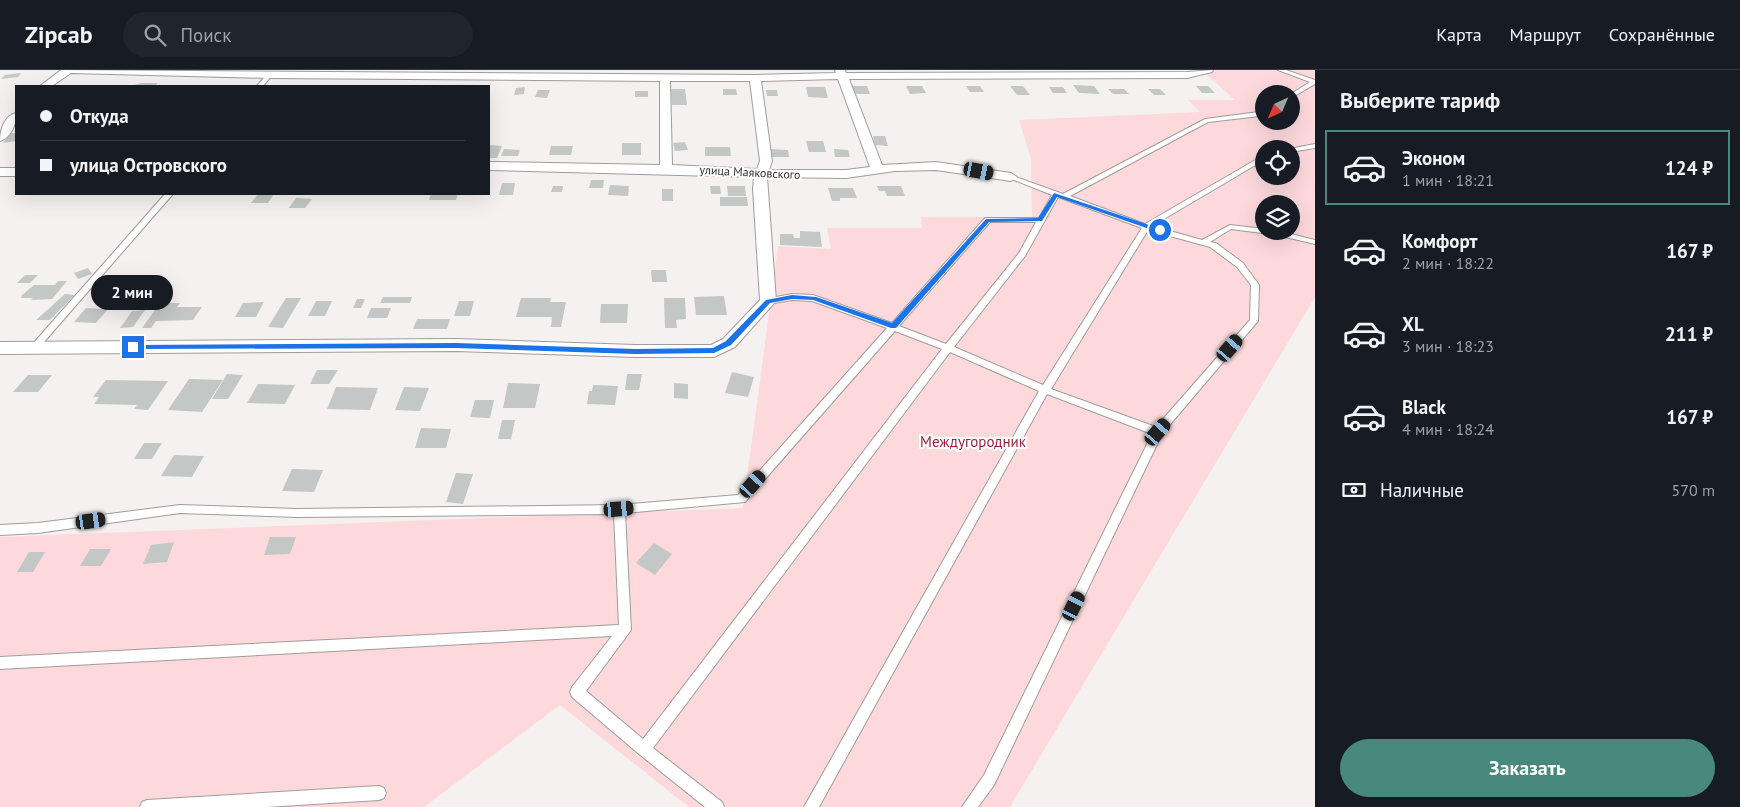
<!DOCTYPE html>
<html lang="ru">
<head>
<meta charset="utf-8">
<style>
	body { margin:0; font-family:"PT Sans",sans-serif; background:#20242c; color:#f1f3f6; height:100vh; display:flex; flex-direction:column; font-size:19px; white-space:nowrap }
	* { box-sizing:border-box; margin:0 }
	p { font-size:16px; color:#9ea1a6 }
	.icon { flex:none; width:28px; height:28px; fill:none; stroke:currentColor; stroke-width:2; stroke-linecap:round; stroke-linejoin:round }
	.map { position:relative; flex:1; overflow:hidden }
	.side { display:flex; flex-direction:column; background:#171b24; width:425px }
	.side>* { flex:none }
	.banner { position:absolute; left:15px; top:15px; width:475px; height:110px; border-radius:0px; box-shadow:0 5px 20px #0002; display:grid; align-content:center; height:110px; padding:0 25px; background:#171b24 }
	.needle { width:32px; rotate:224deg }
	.buttons { position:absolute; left:1255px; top:15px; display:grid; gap:10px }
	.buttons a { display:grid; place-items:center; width:45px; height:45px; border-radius:50%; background:#171b24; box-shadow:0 5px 20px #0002; font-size:25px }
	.end { position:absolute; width:22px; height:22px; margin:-11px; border:6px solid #1a73e8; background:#fff; box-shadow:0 0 0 2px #fff }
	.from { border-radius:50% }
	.bubble { position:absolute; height:35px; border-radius:18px; background:#171b24; box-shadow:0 5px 20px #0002; font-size:16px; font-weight:700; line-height:35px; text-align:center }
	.car { position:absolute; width:15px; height:30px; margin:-15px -8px; border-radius:6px; box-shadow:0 0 4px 1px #0007; background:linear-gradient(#222 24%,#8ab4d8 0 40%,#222 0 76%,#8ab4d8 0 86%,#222 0) }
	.banner b { display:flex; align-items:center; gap:18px; height:48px; font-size:19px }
	.banner b+b { border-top:1px solid #363941 }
	.banner i { width:12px; height:12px; background:#f1f3f6 }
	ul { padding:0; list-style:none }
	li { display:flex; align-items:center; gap:15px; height:75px; margin:0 10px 8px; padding:0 15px; border:2px solid transparent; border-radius:0px }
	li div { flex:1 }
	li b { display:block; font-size:19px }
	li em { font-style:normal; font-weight:700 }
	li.active { border-color:#478a7d }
	li>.icon { width:45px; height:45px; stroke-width:1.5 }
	h2 { padding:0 25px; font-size:22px; line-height:60px }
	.pay { display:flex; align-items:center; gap:12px; height:55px; padding:0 25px; font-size:19px }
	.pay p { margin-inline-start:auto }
	.button { display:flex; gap:10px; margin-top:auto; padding:10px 25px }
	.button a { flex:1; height:58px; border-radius:30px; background:#478a7d; color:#fff; font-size:20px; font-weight:700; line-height:58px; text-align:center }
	header { display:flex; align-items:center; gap:30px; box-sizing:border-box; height:70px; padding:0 25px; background:#171b24; border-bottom:1px solid #363941 }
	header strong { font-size:24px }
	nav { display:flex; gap:28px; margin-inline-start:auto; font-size:18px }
	.search { width:350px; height:45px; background:#20242c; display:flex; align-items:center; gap:12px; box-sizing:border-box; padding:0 18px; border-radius:28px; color:#9ea1a6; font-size:19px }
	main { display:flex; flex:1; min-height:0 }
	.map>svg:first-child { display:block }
</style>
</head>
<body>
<header>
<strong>Zipcab</strong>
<div class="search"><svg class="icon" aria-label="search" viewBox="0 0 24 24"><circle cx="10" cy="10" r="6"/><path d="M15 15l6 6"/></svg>Поиск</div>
<nav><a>Карта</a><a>Маршрут</a><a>Сохранённые</a></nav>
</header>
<main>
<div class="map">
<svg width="1315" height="737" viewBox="0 0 1315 737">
	<rect width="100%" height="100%" fill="#f5f1f1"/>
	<path fill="#fdd9dc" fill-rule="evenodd" d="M1213,0H1315V227L1010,737H689L560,635L424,737H0V467L743,438L778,176L831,179L827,158H922L921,147H1032L1031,89L1019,50L1200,42L1188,30H1235L1206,4ZM1264,24H1291V51H1264ZM1264,79H1291V106H1264ZM1264,134H1291V161H1264Z"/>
	<g fill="#c3c7c6">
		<polygon points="21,3 18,7 1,9 5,5"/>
		<polygon points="142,13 158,13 155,16 130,16"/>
		<polygon points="1073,15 1094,16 1100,24 1079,23"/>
		<polygon points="852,16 867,16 870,24 856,24"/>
		<polygon points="906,16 922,16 926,23 910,24"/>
		<polygon points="966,16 980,16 984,22 970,22"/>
		<polygon points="1010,16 1023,16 1030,25 1017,25"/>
		<polygon points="1196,16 1208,16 1215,23 1202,23"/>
		<polygon points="525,17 524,24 514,25 516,18"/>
		<polygon points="806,17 825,17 828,28 808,27"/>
		<polygon points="1049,17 1063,17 1067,23 1053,23"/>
		<polygon points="671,19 685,19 687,35 672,35"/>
		<polygon points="723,19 736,19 737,25 723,25"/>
		<polygon points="1108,19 1124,19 1129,24 1113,24"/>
		<polygon points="1148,19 1160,19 1166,25 1154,25"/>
		<polygon points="538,20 550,20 547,28 535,27"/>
		<polygon points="766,20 777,20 778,26 767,26"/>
		<rect x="635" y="21" width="13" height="6"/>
		<polygon points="11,63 16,63 16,71 3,73"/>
		<polygon points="873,66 885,66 888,76 875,75"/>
		<polygon points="806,71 823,71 826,82 809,82"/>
		<polygon points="685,72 688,80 675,81 673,73"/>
		<rect x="622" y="73" width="19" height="12"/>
		<polygon points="489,75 502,76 497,88 489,88"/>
		<polygon points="551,76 573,76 571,85 549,85"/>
		<polygon points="705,77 730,77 731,86 705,86"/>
		<polygon points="504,79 520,80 518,86 501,86"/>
		<polygon points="770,79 788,80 789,87 771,87"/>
		<polygon points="834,79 848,80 850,87 835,87"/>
		<polygon points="591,110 604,110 603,118 589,118"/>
		<polygon points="502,113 515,113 513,125 499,125"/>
		<polygon points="610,115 629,116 628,126 608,125"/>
		<polygon points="553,116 563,116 562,122 551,122"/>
		<polygon points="710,116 720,116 721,124 711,124"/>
		<polygon points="727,116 745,116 746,126 728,126"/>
		<polygon points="877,116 901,116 905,126 887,126 885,121 879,121"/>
		<polygon points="828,118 853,118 857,128 840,128 840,131 832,131"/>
		<rect x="662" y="119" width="11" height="12"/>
		<polygon points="258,124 274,124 268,133 251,133"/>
		<polygon points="431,124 458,124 456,130 429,130"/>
		<polygon points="720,127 747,127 748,136 720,136"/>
		<polygon points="296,128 312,129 305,138 289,138"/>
		<polygon points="800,161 820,162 822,177 780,175 780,164 793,164 794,168 800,168"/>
		<polygon points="88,198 92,204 78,209 74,203"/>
		<polygon points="651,200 666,200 667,212 652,212"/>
		<polygon points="25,205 38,205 30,213 17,213"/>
		<polygon points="58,211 67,211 52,229 31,230 33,228 22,228 21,226 34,215 55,215"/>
		<polygon points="65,224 75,225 50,250 36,250"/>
		<polygon points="724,226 727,245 696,245 694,227"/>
		<polygon points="383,227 412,227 410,233 380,233"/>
		<polygon points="286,228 301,228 283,258 268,257"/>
		<polygon points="521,228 551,228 550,232 566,232 561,257 551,257 552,247 516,247"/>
		<polygon points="664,228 685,228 686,249 676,250 677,258 665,258"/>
		<polygon points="357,229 365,229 361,238 353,238"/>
		<polygon points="316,231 332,231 325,246 308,246"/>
		<polygon points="459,231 474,231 470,246 454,246"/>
		<polygon points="264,232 256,247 235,247 243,233"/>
		<polygon points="160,233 180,233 177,237 202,237 193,250 156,251 151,258 142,258"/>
		<polygon points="601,234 628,234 627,253 600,253"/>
		<polygon points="86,238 108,239 96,253 74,252"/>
		<polygon points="371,238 391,238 387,248 367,248"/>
		<polygon points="145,240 133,257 120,258 132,241"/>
		<polygon points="417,249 450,249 447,259 413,259"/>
		<polygon points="317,300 338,300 329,314 310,314"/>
		<polygon points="732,302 754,307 748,327 725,323"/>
		<polygon points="227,304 243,305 228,329 212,329"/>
		<polygon points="627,304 642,304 639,320 625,320"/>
		<polygon points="28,305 52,305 38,322 13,322"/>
		<polygon points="189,309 223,310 202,342 168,340"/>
		<polygon points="106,310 168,311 148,340 134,339 137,335 94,334 99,327 93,327"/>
		<polygon points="508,313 540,314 535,338 503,338"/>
		<polygon points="674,313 688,314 688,329 674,328"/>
		<polygon points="258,314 295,315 285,334 247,333"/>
		<polygon points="593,315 618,316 615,335 587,334 589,321 592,321"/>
		<polygon points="336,317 378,318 370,340 327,339"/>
		<polygon points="404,317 429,318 420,341 395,340"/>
		<polygon points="475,330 494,330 490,348 470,347"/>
		<polygon points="502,350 515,350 511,369 498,369"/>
		<polygon points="421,358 451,359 446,378 415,378"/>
		<polygon points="144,373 162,373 152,389 134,389"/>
		<polygon points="174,385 204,386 192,407 161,406"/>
		<polygon points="292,399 323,400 314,422 282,421"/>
		<polygon points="456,403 473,404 463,434 446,432"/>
		<polygon points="270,467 296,467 290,484 264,485"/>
		<polygon points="174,472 167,492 143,494 151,475"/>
		<polygon points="654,473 672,484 655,505 636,493"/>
		<polygon points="90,479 111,479 101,496 80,496"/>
		<polygon points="29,482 45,482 33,502 17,502"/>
	</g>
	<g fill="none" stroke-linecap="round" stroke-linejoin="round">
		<g stroke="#a09c9c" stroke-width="2">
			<g id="lane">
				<polygon points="1278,0 1286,0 1315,10 1315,14 1291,28 1291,24 1310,12"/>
				<polygon points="267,4 272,5 263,16 257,16"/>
				<path d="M1264,40V44L1260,46L1208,52L1070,126L1145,154L1264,85V90L1152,156L1202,170L1230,155L1264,159V161H1279L1315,170V174L1277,165L1231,159L1210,172L1216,173L1243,193L1259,215L1258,251L1162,364L994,715L978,737H962L984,705L1152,364L1047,324L819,737H804L1039,321L950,282L653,678L722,732L724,737H705L639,684L572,627L570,622L572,617L612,566L0,599V587L619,555L614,444L297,447L180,443L38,463L0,465V455L38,453L180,435L297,439L619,435L738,425L887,258L812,231L792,230L768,234L764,231L765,229L792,224L813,225L892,253L985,148H1039L1052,125L1009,108V106H1013L1063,124L1205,49L1259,42ZM1058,127L1142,158L1043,315L954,277L1025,186ZM990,152H1036L1019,183L946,274L899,256ZM1148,160L1210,177L1237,197L1251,215L1250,250L1156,357L1051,319ZM895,261L942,279L643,669L586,621L631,560L625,443L745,432Z"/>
				<polygon points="1315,74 1315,78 1291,82 1291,79 1289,79"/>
				<polygon points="165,124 173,124 37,280 31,280 30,278 31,276"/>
				<polygon points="379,716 384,718 386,723 384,728 379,730 266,737 140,737 142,732 147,730"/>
			</g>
		</g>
		<g stroke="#a09c9c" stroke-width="2">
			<g id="street">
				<path d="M61,0L755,5L836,3L835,0H845L846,3L1187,2L1213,0L1212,2L1187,8L849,9L882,95L936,92L1011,103L1017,107L1011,111L936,100L895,101L846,108L767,107L776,231L735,277L714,287H635L456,281L0,284V272L456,269L635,275H711L723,269L760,230L753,119L754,107L489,100V92L660,95V11L269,8L71,3L52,16H40ZM838,9L870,97L846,100H769L772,91L761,11ZM670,11H750L760,91L757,99L672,95Z"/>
				<path d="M16,43C17,53 11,68 0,71C0,60 4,46 16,43Z"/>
				<rect x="0" y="98" width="16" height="8"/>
			</g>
		</g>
		<use href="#lane" fill="#fff" fill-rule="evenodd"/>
		<use href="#street" fill="#fff" fill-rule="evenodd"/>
	</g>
	<polygon fill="#1a73e8" points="1054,123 1164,160 1158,162 1057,127 1042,151 989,152 896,258 891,258 813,230 792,229 770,233 731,275 714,283 635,284 456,278 133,279 130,277 133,275 456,273 635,279 713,278 726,271 766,230 792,225 816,227 892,253 986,149 1038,148"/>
	<g text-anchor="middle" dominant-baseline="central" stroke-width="4.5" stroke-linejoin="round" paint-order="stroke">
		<g font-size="12" fill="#313030" stroke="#fff">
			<text transform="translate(750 102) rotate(3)">улица Маяковского</text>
		</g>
		<g font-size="15" fill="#99223d" stroke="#fff">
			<text x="973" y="371">Междугородник</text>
		</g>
	</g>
</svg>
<div class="buttons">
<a><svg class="needle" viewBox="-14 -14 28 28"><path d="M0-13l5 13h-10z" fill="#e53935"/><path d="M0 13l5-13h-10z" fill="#9ea1a6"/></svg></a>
<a><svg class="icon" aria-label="locate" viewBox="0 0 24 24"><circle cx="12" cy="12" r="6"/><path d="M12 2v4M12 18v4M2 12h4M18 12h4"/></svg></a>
<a><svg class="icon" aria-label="layers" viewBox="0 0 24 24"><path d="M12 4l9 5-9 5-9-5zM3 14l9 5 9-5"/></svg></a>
</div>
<i class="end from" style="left:1160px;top:160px"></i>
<i class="end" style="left:133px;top:277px"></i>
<div class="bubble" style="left:91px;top:205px;width:82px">2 мин</div>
<i class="car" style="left:979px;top:101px;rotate:101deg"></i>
<i class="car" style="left:1230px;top:278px;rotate:41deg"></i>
<i class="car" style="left:1158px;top:362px;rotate:41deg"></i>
<i class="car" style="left:753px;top:414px;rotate:42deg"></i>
<i class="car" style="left:619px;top:439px;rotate:85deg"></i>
<i class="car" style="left:91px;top:451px;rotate:82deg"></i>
<i class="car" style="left:1074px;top:536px;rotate:26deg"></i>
<div class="banner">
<b><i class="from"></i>Откуда</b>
<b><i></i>улица Островского</b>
</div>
</div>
<section class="side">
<h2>Выберите тариф</h2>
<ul>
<li class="active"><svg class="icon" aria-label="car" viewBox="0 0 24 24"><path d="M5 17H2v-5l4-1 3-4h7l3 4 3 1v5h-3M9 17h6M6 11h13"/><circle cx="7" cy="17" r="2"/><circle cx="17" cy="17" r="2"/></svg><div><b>Эконом</b><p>1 мин · 18:21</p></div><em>124 ₽</em></li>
<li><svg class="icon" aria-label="car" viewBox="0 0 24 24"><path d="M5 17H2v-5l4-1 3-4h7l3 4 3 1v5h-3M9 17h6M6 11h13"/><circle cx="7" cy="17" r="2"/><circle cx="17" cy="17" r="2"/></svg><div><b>Комфорт</b><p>2 мин · 18:22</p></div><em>167 ₽</em></li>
<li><svg class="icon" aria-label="car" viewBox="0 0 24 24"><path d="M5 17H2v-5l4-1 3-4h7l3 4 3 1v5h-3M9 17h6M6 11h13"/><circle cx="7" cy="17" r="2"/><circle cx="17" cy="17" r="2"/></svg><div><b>XL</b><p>3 мин · 18:23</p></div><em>211 ₽</em></li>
<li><svg class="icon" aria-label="car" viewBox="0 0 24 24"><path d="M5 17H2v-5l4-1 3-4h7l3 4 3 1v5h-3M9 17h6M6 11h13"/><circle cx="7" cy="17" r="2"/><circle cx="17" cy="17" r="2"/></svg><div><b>Black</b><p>4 мин · 18:24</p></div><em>167 ₽</em></li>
</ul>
<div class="pay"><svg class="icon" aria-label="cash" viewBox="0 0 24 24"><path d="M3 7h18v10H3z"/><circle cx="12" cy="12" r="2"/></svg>Наличные<p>570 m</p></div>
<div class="button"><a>Заказать</a></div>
</section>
</main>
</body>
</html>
